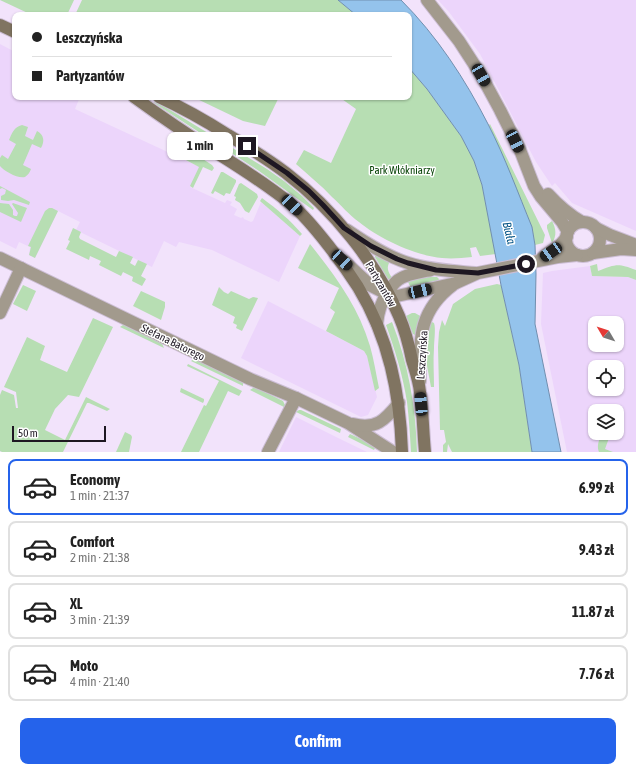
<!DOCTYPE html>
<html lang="en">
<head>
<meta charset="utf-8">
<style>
	body { margin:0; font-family:"Asap Condensed",sans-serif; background:#f2f2f2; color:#222; height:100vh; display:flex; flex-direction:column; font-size:15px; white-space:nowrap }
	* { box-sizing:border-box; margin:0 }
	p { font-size:13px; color:#767676 }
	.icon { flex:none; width:22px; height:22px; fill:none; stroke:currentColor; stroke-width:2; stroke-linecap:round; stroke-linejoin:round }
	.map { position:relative; height:452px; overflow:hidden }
	.drawer { display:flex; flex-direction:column; background:#fff; flex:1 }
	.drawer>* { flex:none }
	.guide { position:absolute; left:12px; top:12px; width:400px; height:88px; border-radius:8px; box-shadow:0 1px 3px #0004; display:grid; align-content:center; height:88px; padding:0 20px; background:#fff }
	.needle { width:26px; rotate:309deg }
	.tools { position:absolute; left:588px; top:316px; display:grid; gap:8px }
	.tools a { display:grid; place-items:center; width:36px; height:36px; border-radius:8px; background:#fff; box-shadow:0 1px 3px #0004; font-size:20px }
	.scale { position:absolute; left:12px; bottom:10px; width:94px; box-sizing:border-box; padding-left:4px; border:2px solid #1e1722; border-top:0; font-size:11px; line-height:14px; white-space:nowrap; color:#1e1722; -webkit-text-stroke:3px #fff; paint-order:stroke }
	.end { position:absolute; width:18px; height:18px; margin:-9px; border:5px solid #1e1722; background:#fff; box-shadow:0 0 0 2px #fff }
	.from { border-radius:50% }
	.bubble { position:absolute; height:28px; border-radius:8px; background:#fff; box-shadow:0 1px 3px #0004; font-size:13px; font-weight:700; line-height:28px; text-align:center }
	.car { position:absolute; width:12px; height:24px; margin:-12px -6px; border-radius:5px; box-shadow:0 0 3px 1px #0007; background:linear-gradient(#222 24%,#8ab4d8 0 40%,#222 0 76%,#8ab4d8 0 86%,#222 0) }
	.guide b { display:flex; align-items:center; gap:14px; height:38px; font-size:15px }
	.guide b+b { border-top:1px solid #e0e0e0 }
	.guide i { width:10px; height:10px; background:#222 }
	ul { padding:7px 0 0; list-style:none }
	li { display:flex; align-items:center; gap:12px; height:56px; margin:0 8px 6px; padding:0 12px; border:2px solid #e0e0e0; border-radius:8px }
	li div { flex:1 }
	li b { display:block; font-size:15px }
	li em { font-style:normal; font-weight:700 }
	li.current { border-color:#2563eb }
	li>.icon { width:36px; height:36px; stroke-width:1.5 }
	.button { display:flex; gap:8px; margin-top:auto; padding:8px 20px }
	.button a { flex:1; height:46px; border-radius:8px; background:#2563eb; color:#fff; font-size:16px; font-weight:700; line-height:46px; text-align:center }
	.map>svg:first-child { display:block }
</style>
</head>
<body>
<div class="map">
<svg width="636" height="452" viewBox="0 0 636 452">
	<rect width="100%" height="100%" fill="#f2e3fb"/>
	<g fill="#ecd5fb" fill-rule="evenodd">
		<polygon points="438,0 636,0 636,231 572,203 555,183 552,186 536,162 480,54 449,12"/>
		<polygon points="0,44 15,52 15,97 80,97 75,109 200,167 190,187 225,203 227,200 232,202 230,205 237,209 234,215 241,218 243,217 244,219 251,222 253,221 261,202 300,236 279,282 212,250 179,242 176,247 164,241 152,267 76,230 80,222 58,211 35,258 29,255 30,247 19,242 16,249 0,241"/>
		<path d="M590,266L592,276L628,277L636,280V452H567L541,324L543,273L552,271ZM595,323H617V345H595ZM595,367H617V389H595ZM595,411H617V433H595Z"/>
		<polygon points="268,301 364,351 367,356 377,397 368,415 361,417 241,358"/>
		<polygon points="296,417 336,437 367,452 279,452"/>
	</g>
	<g fill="#b7deb3">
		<polygon points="0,0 74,0 67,15 32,15"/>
		<polygon points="82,0 338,0 356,15 75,15"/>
		<path d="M409,68L427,89L461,136L474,161L482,185L496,254L480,256L476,247L470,248L472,257C462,258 452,259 442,258C416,256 378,238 359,222C349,215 341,205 332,197C321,185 308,175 296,164L304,150L331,163L356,109L339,97H409Z"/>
		<polygon points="193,97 279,97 265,126 243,121"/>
		<polygon points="155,101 185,119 267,169 284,181 302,196 314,208 313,210 259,171 154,103"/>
		<polygon points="490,124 545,235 543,243 535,245 532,227 489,125"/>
		<path d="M22,125L28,127L25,136L33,140L37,131C44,135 45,141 41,148L32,144L23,165L31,169C30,172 28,175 25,177C18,179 4,171 0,166V158L2,155L8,159L16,144L9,140C12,133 14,127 22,125Z"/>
		<polygon points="192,152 212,165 214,168 212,171 203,167 193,188 190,186 199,167 184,159"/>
		<polygon points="221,172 223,172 236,180 236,182 230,194 226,193 224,196 215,191 213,194 211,193"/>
		<polygon points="241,183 257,194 258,197 249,213 245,211 240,203 235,200 236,197 234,196 239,184"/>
		<polygon points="0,186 30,202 29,205 14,200 8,201 1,200 1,196 5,194 6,190 2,188 0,189"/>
		<path d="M262,198C277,209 290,220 302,234L300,236L260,201Z"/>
		<polygon points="0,203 9,204 13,210 13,215 15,216 17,216 18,213 12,204 13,203 27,208 21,222 0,212"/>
		<polygon points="49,208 52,208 58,211 35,258 29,255 31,247 28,246 45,211"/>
		<path d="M552,221C556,228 557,236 552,243L547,228V225Z"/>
		<polygon points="73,228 81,232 79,237 80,239 116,257 119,251 133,257 130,263 135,266 138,260 147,264 141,276 146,279 142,286 132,281 133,277 123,272 121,276 99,265 101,261 90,256 89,260 66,249 70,241 68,240"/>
		<path d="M310,244C336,277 358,306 370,346C374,360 376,374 379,388L375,391L367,356L364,351L326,331L335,312L330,308L339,288L298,268Z"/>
		<path d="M377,254L390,261C386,268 388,271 392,278L390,279H388L375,257V255Z"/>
		<path d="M597,264L598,271C616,264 618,263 636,270V280L628,277L592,276L590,266Z"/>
		<polygon points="418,277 437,277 439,279 438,281 411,288 407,280"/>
		<polygon points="497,284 501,285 519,365 532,452 452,452 448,444 447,452 443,452 443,445 446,442 444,430 440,430 438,347 439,332 442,320 445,326 453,304 475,289"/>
		<polygon points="23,285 36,291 27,311 13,304"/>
		<polygon points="219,287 224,292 228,294 231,291 249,299 253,297 258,298 242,331 236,328 237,325 233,323 235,317 212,305"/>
		<polygon points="141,291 165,302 165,307 161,320 133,306"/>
		<polygon points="412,313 415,313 422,317 415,335 413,334 406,316"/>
		<polygon points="93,318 113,327 79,397 68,395 55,409 45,430 65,440 86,397 110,409 107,411 89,403 87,403 63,452 2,452 0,451 0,395 2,390 14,395 16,408 18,408 16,392 4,387 27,337 45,346 40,360 67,372"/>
		<path d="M430,321L434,323C436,328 434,342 434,348C433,361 434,374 434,387H431L424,350Z"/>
		<path d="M392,322C408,363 416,407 417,452H411C410,435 409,419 407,402C403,376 395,350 386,325Z"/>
		<polygon points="126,324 161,341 164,348 120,327 123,325"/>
		<polygon points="194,359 197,359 241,380 243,383 243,386 191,361"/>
		<polygon points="188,364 242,391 239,396 228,391 199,452 181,452 204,405 206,406 219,381 187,366"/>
		<polygon points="181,388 204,399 204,401 203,403 180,392"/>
		<polygon points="253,388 257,388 283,401 285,405 284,407 250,390"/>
		<polygon points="299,410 301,410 341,429 340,433 296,412"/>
		<polygon points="125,432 131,435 132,437 129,452 116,452"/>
		<polygon points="350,434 376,446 374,450 348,437"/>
		<path d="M605,437L609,438L605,449L613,452H599C597,447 598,443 600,438Z"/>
	</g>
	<path fill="#94c3ec" stroke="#718faf" d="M338,0H401C437,36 465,79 488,124C505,157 518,193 532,227L535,245L536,274L535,324L561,452H532L519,365L501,285L482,185L474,161L461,136L427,89L409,68V15H356Z"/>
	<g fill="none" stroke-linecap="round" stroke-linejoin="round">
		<g stroke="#ccbed4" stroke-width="14">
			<g id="street">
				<polyline points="427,0 459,41 481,75 500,110 520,150 534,186 541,197 562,222 568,232"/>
				<path d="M548,194C558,205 568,214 582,222"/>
				<circle cx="583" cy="239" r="17"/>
				<polyline points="596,228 610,235 636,245"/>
				<path d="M347,230C366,243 386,256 408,263C430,270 453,271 475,273"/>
				<polyline points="593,253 621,249 636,250"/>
				<polyline points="0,258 250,379 296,398 348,423 393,452"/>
				<polyline points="542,258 560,245 567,237"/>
				<polyline points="344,261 371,286 379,290 397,296 456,283 478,273 558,257 577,255"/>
				<polyline points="0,313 21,268"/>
				<path d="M377,324C378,311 381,302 388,292C391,287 394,283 398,280C406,274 421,272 431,270"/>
				<path d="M420,381C420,341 417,312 453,285"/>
				<path d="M353,424C376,430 385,420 399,403"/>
				<polyline points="268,452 296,398"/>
			</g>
		</g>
		<g stroke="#ccbed4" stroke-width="14">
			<g id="secondary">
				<polyline points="0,25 15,32"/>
				<path d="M134,97C159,115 185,133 212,150C239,167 267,184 292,205C305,216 317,231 328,245C339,259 349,273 358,287C389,338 400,393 402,452"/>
				<path d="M159,97C183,108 206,121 228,135C248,147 268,159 286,173C332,208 377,263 399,316C405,330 409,345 412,360C415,370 419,381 420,392C423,412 423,432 425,452"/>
			</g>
		</g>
		<use href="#street" stroke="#a29a8d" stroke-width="12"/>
		<use href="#secondary" stroke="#807461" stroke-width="12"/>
	</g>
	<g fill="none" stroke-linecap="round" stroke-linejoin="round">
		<polyline stroke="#1e1722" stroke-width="5" points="247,146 287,173 309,191 323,205 344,228 371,246 397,259 408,263 436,270 478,273 526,264"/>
	</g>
	<g text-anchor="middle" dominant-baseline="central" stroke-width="3" stroke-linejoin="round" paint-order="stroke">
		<g font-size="11" fill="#023f00" stroke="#fff">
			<text x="402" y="170">Park Włókniarzy</text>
		</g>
		<g font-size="11" fill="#1e1722" stroke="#fff">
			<text transform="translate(381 284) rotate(60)">Partyzantów</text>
			<text transform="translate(173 342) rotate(26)">Stefana Batorego</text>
			<text transform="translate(422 355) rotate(-86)">Leszczyńska</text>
		</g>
		<g font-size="12" font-style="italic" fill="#005183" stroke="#fff">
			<text transform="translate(509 233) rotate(77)">Biała</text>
		</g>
	</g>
</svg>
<div class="tools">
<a><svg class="needle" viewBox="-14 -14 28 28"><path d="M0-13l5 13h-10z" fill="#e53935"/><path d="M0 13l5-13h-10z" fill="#767676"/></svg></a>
<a><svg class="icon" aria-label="locate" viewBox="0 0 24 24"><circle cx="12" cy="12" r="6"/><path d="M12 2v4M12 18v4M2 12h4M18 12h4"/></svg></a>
<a><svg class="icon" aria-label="layers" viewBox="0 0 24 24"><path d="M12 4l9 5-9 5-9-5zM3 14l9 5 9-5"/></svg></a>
</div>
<div class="scale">50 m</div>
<i class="end from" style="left:526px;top:264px"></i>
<i class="end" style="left:247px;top:146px"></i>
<div class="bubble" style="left:167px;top:132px;width:66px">1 min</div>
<i class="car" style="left:481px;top:75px;rotate:150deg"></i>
<i class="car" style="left:515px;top:141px;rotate:154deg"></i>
<i class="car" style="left:292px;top:205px;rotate:134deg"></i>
<i class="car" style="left:551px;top:252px;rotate:235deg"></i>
<i class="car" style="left:342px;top:260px;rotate:133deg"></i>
<i class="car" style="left:420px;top:291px;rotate:77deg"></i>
<i class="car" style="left:421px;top:404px;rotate:355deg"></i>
<div class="guide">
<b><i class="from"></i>Leszczyńska</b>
<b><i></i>Partyzantów</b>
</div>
</div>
<section class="drawer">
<ul>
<li class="current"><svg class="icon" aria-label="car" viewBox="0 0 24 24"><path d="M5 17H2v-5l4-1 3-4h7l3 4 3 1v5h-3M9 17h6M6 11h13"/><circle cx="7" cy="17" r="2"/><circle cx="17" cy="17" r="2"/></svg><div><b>Economy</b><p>1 min · 21:37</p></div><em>6.99 zł</em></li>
<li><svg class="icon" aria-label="car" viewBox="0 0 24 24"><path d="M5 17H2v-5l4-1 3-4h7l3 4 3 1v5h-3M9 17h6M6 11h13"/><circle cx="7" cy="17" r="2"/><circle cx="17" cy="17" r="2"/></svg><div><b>Comfort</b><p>2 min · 21:38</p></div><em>9.43 zł</em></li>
<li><svg class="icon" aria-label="car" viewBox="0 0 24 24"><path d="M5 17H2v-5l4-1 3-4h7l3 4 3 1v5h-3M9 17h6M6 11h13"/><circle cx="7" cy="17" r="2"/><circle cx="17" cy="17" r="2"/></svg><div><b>XL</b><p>3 min · 21:39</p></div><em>11.87 zł</em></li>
<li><svg class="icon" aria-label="car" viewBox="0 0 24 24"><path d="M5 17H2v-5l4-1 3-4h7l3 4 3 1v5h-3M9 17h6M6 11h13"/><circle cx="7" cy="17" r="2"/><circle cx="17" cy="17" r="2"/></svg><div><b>Moto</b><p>4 min · 21:40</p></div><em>7.76 zł</em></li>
</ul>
<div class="button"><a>Confirm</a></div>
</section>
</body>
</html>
